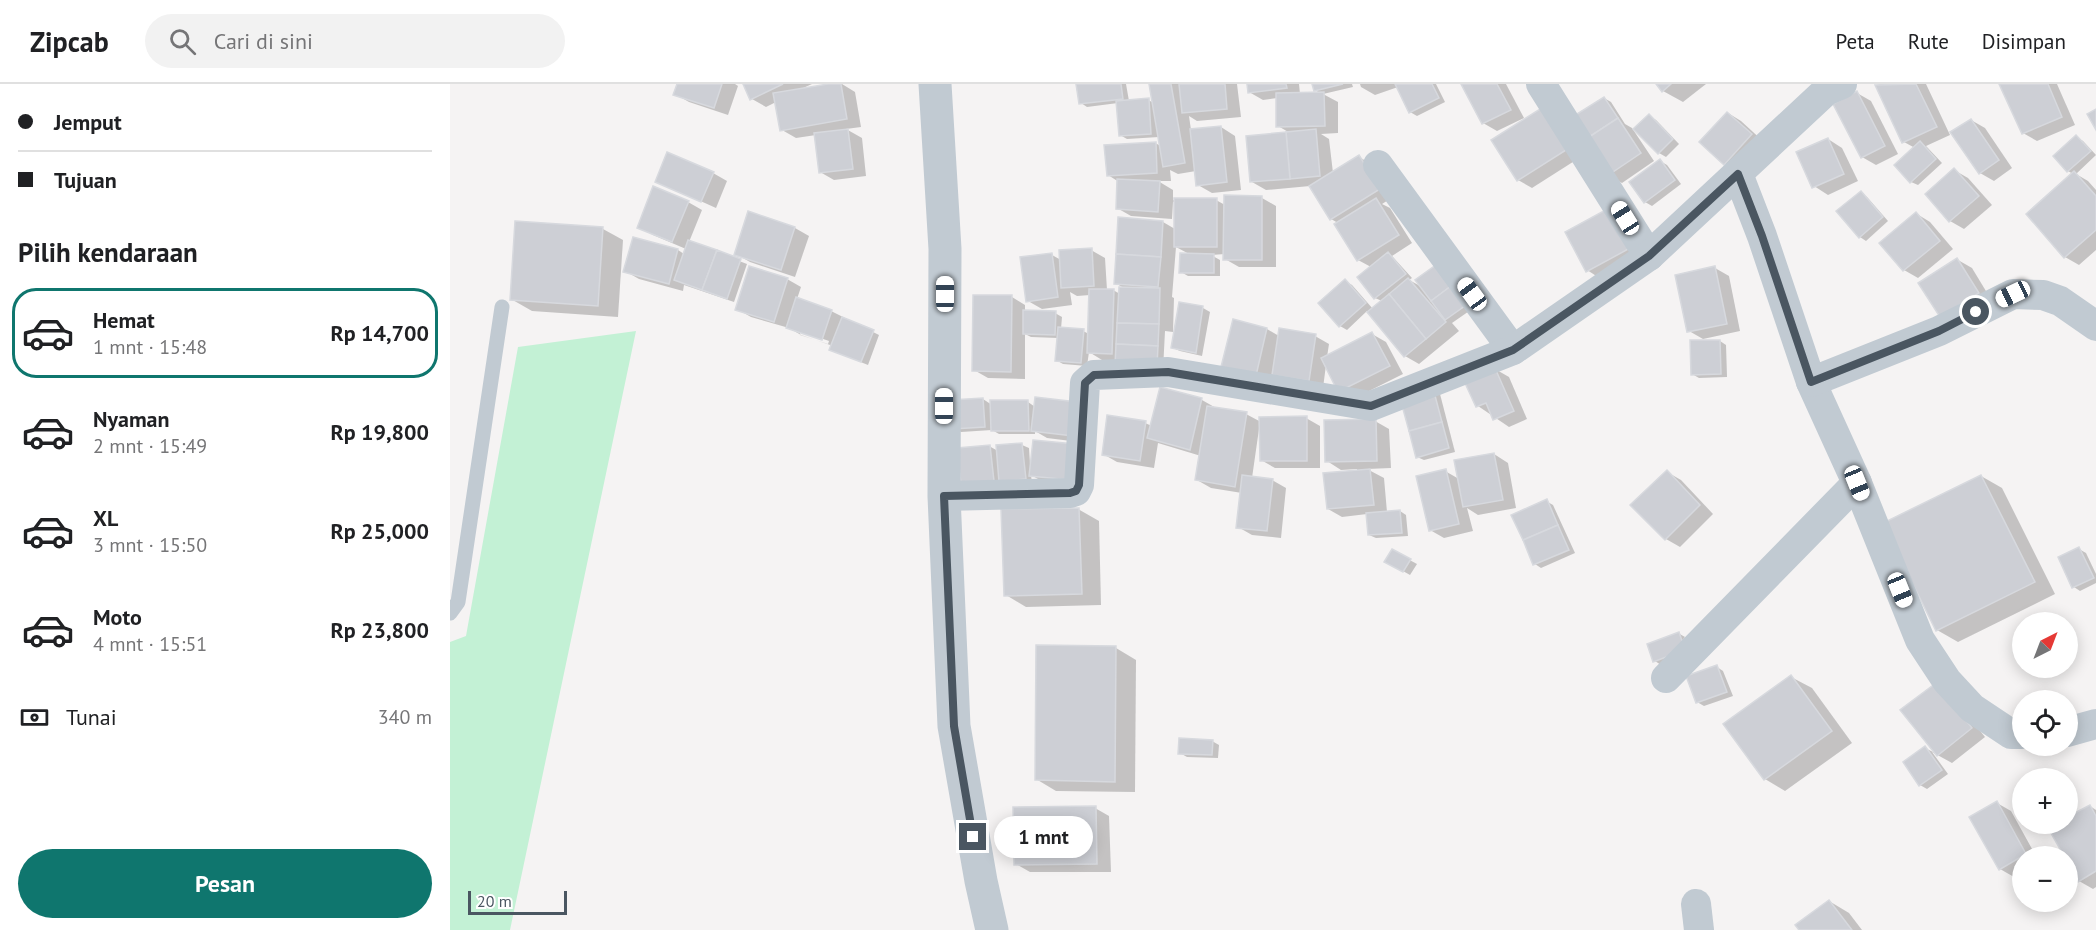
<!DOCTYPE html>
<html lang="id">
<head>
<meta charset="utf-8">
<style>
	body { margin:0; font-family:"PT Sans",sans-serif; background:#f2f2f2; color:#202124; height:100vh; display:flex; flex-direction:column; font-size:22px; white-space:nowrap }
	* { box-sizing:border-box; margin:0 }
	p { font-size:20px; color:#757577 }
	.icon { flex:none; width:33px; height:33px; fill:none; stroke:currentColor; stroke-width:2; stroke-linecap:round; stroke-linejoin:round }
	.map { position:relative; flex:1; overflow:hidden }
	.drawer { display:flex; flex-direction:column; background:#fff; width:450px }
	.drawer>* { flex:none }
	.guide { display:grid; align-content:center; height:132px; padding:0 18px; background:#fff }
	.needle { width:39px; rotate:42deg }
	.buttons { position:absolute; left:1562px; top:528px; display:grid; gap:12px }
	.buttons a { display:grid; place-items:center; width:66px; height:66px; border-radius:50%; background:#fff; box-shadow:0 3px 15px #0003; font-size:30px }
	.scale { position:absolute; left:18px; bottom:15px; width:99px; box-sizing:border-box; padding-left:6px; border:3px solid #4a5661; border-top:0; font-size:16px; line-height:21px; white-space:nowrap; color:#4a5661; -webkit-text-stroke:4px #fff; paint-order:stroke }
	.end { position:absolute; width:27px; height:27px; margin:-14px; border:8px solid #4a5661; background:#fff; box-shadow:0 0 0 3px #fff }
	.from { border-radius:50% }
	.bubble { position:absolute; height:42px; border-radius:21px; background:#fff; box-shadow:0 3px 15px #0003; font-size:20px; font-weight:700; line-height:42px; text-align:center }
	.car { position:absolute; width:18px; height:36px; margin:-18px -9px; border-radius:8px; box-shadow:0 0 4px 2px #0007; background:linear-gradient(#fff 24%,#345 0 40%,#fff 0 76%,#345 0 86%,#fff 0) }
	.guide b { display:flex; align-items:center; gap:21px; height:57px; font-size:22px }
	.guide b+b { border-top:2px solid #e0e0e0 }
	.guide i { width:15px; height:15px; background:#202124 }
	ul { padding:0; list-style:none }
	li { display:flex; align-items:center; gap:18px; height:90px; margin:0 12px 9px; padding:0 6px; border:3px solid transparent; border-radius:24px }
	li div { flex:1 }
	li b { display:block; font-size:22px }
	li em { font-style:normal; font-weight:700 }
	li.active { border-color:#0f766e }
	li>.icon { width:54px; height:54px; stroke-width:1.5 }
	h2 { padding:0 18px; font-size:27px; line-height:72px }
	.pay { display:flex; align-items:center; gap:15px; height:66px; padding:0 18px; font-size:22px }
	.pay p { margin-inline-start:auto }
	.action { display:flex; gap:12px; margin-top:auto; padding:12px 18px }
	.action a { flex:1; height:69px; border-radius:36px; background:#0f766e; color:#fff; font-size:24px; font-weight:700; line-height:69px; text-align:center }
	header { display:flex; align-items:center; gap:36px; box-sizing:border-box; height:84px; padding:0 30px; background:#fff; border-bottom:2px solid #e0e0e0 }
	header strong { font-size:28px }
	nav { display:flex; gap:33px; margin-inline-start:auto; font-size:21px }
	.search { width:420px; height:54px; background:#f2f2f2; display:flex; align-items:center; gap:15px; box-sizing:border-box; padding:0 21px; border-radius:33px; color:#757577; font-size:22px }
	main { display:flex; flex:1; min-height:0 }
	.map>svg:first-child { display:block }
</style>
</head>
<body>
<header>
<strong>Zipcab</strong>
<div class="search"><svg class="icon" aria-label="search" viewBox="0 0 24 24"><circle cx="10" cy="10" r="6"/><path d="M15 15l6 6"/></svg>Cari di sini</div>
<nav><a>Peta</a><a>Rute</a><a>Disimpan</a></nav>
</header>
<main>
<section class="drawer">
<div class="guide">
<b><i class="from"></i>Jemput</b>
<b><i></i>Tujuan</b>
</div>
<h2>Pilih kendaraan</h2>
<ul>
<li class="active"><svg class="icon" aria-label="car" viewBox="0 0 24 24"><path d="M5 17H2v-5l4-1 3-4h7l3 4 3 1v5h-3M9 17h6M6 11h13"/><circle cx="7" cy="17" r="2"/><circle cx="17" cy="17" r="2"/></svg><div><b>Hemat</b><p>1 mnt · 15:48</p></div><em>Rp 14,700</em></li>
<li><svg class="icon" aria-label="car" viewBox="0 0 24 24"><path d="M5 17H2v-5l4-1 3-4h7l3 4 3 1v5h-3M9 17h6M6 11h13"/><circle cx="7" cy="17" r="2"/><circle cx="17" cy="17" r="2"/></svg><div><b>Nyaman</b><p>2 mnt · 15:49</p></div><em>Rp 19,800</em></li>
<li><svg class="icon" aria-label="car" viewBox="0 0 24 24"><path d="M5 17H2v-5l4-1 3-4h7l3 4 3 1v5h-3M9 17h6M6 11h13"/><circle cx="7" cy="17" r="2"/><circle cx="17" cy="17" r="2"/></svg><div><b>XL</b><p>3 mnt · 15:50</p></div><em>Rp 25,000</em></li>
<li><svg class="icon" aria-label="car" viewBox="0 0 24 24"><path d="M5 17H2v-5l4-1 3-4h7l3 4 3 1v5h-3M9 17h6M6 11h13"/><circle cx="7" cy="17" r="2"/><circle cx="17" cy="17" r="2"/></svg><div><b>Moto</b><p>4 mnt · 15:51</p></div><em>Rp 23,800</em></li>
</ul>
<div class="pay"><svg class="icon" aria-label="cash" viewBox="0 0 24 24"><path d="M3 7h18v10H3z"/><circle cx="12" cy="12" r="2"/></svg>Tunai<p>340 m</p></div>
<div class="action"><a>Pesan</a></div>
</section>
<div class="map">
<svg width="1646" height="846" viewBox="0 0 1646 846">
	<rect width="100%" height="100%" fill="#f5f3f3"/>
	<polygon fill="#c3f1d5" points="186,247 60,846 0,846 0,558 16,552 68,263"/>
	<g fill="#0003" fill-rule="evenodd">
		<polygon points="228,0 285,0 288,2 278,31 239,18 225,10"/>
		<polygon points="294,0 362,0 351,5 392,0 405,8 411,43 396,45 412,54 416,92 384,96 370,88 366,51 346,54 332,46 326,18 316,23 302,15"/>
		<polygon points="628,0 676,0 679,17 698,16 704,19 701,0 787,0 791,33 747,37 739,32 741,46 771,43 785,52 791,106 762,109 748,101 746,87 728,90 720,86 721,97 708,97 723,106 723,116 766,116 775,121 812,114 826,122 826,183 789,183 775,175 775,170 761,171 770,176 770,192 738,192 731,188 741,171 726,163 722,213 724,214 723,248 715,247 713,286 652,276 639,268 637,282 613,280 606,276 608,254 581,253 575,250 575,295 538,294 524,286 562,213 575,221 575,228 605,229 612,233 611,245 633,247 639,250 640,211 627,212 620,208 622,221 592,225 578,217 602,171 611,176 641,166 655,174 657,206 663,206 670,210 674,204 665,199 713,138 725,145 725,118 723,118 722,135 681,132 667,124 669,98 658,91 705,59 711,62 709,53 677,55 670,51 668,19 637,23 631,19"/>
		<polygon points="799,0 849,0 850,10 871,10 865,6 863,0 902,0 903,3 873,10 888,18 888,49 871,50 879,55 883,89 909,73 923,81 943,113 932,120 940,124 962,159 942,172 962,194 959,196 974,204 1025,223 1002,239 1009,247 969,280 955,272 917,227 897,246 890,242 895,197 902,201 923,225 932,217 925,214 921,183 908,176 888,139 881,135 860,102 816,106 802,98 840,49 828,42 827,14 813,16 799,8"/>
		<polygon points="910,0 986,0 995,18 967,32 960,28 948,3 925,11 911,3"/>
		<polygon points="1013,0 1056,0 1074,34 1047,47 1033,39"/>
		<polygon points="1208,0 1256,0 1233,18 1213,7"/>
		<polygon points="1431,0 1476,0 1500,51 1476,62 1492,79 1468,101 1461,98 1465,64 1454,58 1427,1"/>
		<polygon points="1551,0 1607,0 1625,41 1587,57 1573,49"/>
		<polygon points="1407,9 1421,17 1448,70 1426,81 1412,73"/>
		<polygon points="1154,14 1161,18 1175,40 1182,44 1204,77 1172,99 1158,91"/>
		<polygon points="1278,29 1291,37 1315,59 1289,88 1275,80 1251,58"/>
		<polygon points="1112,30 1137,69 1082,104 1068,96"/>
		<polygon points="1199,32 1206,36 1229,60 1216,73 1209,69 1186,45"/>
		<polygon points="1521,36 1535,44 1562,84 1544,97 1530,89"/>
		<polygon points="1626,53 1633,57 1646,71 1626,90 1638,97 1646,106 1646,166 1629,181 1615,173 1623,90 1618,87"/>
		<polygon points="1378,55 1392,64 1408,97 1378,111 1364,102"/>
		<polygon points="1210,77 1217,81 1231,100 1202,122 1195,118"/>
		<polygon points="1504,86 1518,94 1542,121 1514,145 1500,137"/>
		<polygon points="263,89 277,97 266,124 206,97"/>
		<polygon points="1411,109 1417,113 1438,137 1416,157 1410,153"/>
		<polygon points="238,118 252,126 239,158 297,180 284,218 234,201 233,207 189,195 175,187 228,166 234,170 236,165 203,151 189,143"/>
		<polygon points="1161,125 1195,171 1151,195 1137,186"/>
		<polygon points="299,129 345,144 359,152 345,193 300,178 286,170"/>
		<polygon points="1467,130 1480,138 1503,165 1468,194 1454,186"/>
		<polygon points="153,145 173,156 168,233 82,227 61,215"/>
		<polygon points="1508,176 1522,184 1542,217 1505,240"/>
		<polygon points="1265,184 1279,192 1290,247 1253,255 1239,247"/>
		<path d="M337,195L351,203L347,215L381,227L429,251L418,281L388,269L383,262L351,251L339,244L301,233L287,225ZM350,247L379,257L378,260L350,251Z"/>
		<polygon points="731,219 753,224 760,228 752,272 730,267 723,264"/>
		<polygon points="784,237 817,245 829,252 865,252 879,260 877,273 922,250 936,258 953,290 903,315 876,281 873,304 838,299 822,290 819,303 786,295"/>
		<polygon points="1270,257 1276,261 1277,293 1249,294 1242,290"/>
		<polygon points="1045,285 1059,293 1077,335 1059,343 1028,322"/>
		<polygon points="711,305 752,316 766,324 796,330 811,338 856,334 870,342 870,384 825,384 811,376 811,345 809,345 802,394 822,396 836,404 831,454 802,451 788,443 792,409 761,404 747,396 751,372 708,359 704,384 667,378 653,370 695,339 702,342"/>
		<polygon points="990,310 1005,368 974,376 967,373 952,315"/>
		<polygon points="533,315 542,321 578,318 637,359 597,354 585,347 585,350 549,350 542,346 511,348 504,344"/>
		<polygon points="925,337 939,345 941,384 917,385 934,394 937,428 950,427 956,431 958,452 926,454 919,451 917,430 892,433 878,425 907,388 907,385 891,386 877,377"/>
		<polygon points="572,361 579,364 580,380 635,403 595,399 581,391 582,399 519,403 539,362 548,367"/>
		<polygon points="1044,370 1058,379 1066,424 1028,431 1017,424 1023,447 994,454 980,446 995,387 1009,395"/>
		<polygon points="1217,388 1231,396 1263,430 1230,463 1216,455 1182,421"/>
		<polygon points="1531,392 1552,404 1605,510 1508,558 1487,546"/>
		<polygon points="1096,417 1103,421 1125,469 1091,484 1085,480"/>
		<polygon points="628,425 649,437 651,521 576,523 556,511"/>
		<polygon points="1629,465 1636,469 1646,490 1646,499 1630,507 1624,503"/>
		<polygon points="943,467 967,480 960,491 937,478"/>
		<polygon points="1228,549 1235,553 1211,581 1205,577"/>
		<polygon points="666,564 686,576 685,708 606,707 586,695"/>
		<polygon points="1267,583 1273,587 1283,612 1254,622 1247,618"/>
		<polygon points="1341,593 1362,604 1402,659 1335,707 1315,695"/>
		<polygon points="1500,609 1535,653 1502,679 1482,668 1498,690 1477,705 1470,701 1475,664 1487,670"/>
		<polygon points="762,657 769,661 768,674 737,673 730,669"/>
		<polygon points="1547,719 1561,727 1586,772 1572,772 1572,788 1564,793 1550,785"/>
		<polygon points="1640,722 1646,726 1646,803 1643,805 1629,797 1600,745 1609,740 1617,740 1617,735"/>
		<polygon points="645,724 659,732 661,788 580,788 566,780"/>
		<polygon points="1575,740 1593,740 1583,745"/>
		<polygon points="1379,817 1399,829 1412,846 1351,846"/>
	</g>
	<g fill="#cdcfd5" stroke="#d7d9de" stroke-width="1.5">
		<polygon points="227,0 272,0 264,24 223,11"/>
		<polygon points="293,0 333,0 300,16"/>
		<polygon points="378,0 391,0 397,35 330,47 323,9"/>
		<polygon points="626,0 671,0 673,15 629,20"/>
		<polygon points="699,0 721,0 735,79 713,83"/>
		<polygon points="729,0 775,0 777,25 732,29"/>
		<polygon points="797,0 836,0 837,4 798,9"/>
		<polygon points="862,0 893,0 864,7"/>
		<polygon points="945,0 982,0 989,14 959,29"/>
		<polygon points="1011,0 1047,0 1061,26 1032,40"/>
		<polygon points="1206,0 1221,0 1212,8"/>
		<polygon points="1466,0 1487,43 1452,59 1425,1"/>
		<polygon points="1549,0 1598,0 1612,33 1572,50"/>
		<polygon points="1407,7 1435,62 1411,74 1383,20"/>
		<polygon points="874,8 875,42 826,43 826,9"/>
		<polygon points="1154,13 1168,34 1133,57 1119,35"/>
		<polygon points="699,14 701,50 669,52 666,17"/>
		<polygon points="1098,20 1124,61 1067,97 1041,56"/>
		<polygon points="1646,25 1646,46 1637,30"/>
		<polygon points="1277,28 1302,50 1274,81 1249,58"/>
		<polygon points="1199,30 1223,55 1208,70 1183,45"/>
		<polygon points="1168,34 1191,69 1157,92 1133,57"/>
		<polygon points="1521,35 1549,76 1529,90 1500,48"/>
		<polygon points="771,42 777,98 746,102 740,45"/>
		<polygon points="398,45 403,85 369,89 364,49"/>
		<polygon points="866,45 870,92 840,95 836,48"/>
		<polygon points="836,48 840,95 800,98 796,52"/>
		<polygon points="1626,51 1641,67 1617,88 1603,72"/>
		<polygon points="1378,54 1394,90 1362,104 1346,68"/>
		<polygon points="1470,57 1486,75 1460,99 1444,81"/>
		<polygon points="706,58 707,89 657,92 654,61"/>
		<polygon points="217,68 264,88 251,118 205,98"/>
		<polygon points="909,71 930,105 880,136 859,102"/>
		<polygon points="1210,75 1225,96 1194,119 1179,98"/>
		<polygon points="1504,84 1529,112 1499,138 1475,110"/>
		<polygon points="1624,87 1646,112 1646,146 1614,174 1576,130"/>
		<polygon points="667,95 710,97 708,128 666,125"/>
		<polygon points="203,102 239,117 222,158 187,144"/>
		<polygon points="1411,107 1433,133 1409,154 1386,127"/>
		<polygon points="774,111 812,112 812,176 773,176"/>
		<rect x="724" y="114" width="43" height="49"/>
		<polygon points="926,114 949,151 907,177 884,140"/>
		<polygon points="1161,123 1182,163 1136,188 1115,148"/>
		<polygon points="298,127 345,143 331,186 284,171"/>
		<polygon points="1466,128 1490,157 1453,187 1429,159"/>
		<polygon points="668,133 713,137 711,173 666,170"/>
		<polygon points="65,137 153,143 148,222 60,216"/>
		<polygon points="183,153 228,165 219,200 173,188"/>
		<polygon points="238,156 267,166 252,206 224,196"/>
		<polygon points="642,164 644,202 611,204 609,166"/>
		<polygon points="267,166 291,175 277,215 252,206"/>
		<polygon points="938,168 956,190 924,215 907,193"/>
		<polygon points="602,169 608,213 576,218 570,173"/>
		<polygon points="730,169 764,170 764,189 729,189"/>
		<polygon points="666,170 711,173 708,203 664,200"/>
		<polygon points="1507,174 1529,209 1490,233 1468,199"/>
		<polygon points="990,178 1005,199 981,217 965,196"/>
		<polygon points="299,182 338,194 324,238 285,226"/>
		<polygon points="1265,182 1277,240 1237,248 1225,191"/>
		<polygon points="958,194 996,238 976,255 939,210"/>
		<polygon points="895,195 916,219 889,243 868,219"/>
		<polygon points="1005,199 1019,219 995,236 981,217"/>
		<polygon points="669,203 710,204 709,240 667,239"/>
		<polygon points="639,205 664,205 662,270 637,269"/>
		<polygon points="939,210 976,255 954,273 917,228"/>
		<polygon points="523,211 562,211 561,288 522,287"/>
		<polygon points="346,213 382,226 372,256 336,244"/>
		<polygon points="729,218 753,222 746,269 721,264"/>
		<polygon points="573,226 606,227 605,251 573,250"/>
		<polygon points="392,233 424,246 411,278 379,266"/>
		<polygon points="783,235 817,244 805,296 770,287"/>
		<polygon points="667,239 709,240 708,262 666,260"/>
		<polygon points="608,243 634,245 631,279 605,277"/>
		<polygon points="829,244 866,250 859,297 822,291"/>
		<polygon points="922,248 940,282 888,308 871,274"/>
		<polygon points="1240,256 1270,256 1271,290 1241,291"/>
		<polygon points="666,260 708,262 707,283 665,281"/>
		<polygon points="1045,284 1064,327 1043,336 1036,319 1026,323 1014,297"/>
		<polygon points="710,303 752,314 740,366 697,354"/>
		<polygon points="983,304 992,338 959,347 950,314"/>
		<polygon points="585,313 627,318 623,352 581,347"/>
		<polygon points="533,314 535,343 503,345 501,316"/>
		<polygon points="540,316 578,316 579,347 541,347"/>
		<polygon points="757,322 797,328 785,403 745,396"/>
		<polygon points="657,331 696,337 690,377 652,371"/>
		<polygon points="857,332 857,377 810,377 809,333"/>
		<polygon points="926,335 927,377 875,378 874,336"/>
		<polygon points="992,338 999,364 966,374 959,347"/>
		<polygon points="583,356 625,360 621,396 579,392"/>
		<polygon points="572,359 576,395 549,398 546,361"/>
		<polygon points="540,361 544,397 511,400 507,364"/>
		<polygon points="1044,369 1053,416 1013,423 1004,376"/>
		<polygon points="920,385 924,421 877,425 873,389"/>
		<polygon points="996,385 1009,440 979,447 966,392"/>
		<polygon points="1217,386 1250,421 1215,456 1180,421"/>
		<polygon points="792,391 823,395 817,447 786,444"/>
		<polygon points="1531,391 1585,498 1486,547 1433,439"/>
		<polygon points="1097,415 1108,441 1073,456 1061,431"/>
		<polygon points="629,424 632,510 554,512 551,425"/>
		<polygon points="950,426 952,449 918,451 916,429"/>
		<polygon points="1108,441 1119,466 1083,481 1073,456"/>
		<polygon points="1629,463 1644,494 1622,504 1608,473"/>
		<polygon points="942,465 961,475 953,488 934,478"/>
		<polygon points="1229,548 1235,566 1203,578 1197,560"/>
		<polygon points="586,561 666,562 665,698 585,696"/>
		<polygon points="1267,581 1277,608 1246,619 1236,592"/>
		<polygon points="1341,591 1382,647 1314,696 1273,640"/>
		<polygon points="1486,599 1522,644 1487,672 1450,626"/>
		<polygon points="729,654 763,656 762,671 728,670"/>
		<polygon points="1475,662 1492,686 1469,702 1453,678"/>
		<polygon points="1547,717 1576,770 1549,786 1519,733"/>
		<polygon points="1640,721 1646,732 1646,787 1628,798 1617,778 1617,772 1614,772 1598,744 1606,740 1617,740 1617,733"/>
		<polygon points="646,722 647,780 564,781 563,723"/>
		<polygon points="1572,722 1572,736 1567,725"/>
		<polygon points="1379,816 1402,846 1349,846 1345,841"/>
	</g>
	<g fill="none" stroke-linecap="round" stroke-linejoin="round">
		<polyline stroke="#c1cad2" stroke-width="15" points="0,529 8,518 52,223"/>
		<g stroke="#c1cad2" stroke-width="30">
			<polyline points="1091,0 1199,172"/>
			<polyline points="928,81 1063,266"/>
			<polyline points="1288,90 1312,152 1361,298 1407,399 1470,556 1497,597 1522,624 1561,650 1572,650"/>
			<polyline points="1361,298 1489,247 1563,210 1593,211 1610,217 1646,242"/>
			<polyline points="494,412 620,409 626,407 629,401 635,299 644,291 718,288 921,322 1063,266 1199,172 1376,7 1392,0"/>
			<polyline points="1216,594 1407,399"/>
			<polyline points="1617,648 1646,640"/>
			<polyline points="1246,820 1249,846"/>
		</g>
		<polyline stroke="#c1cad2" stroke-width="33" points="485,0 495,165 494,412 504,642 531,797 542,846"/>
	</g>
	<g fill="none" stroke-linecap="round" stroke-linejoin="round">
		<polyline stroke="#4a5661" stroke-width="8" points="523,753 504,642 494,412 620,409 626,407 629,401 635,299 644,291 718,288 921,322 1063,266 1199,172 1288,90 1312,152 1361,298 1489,247 1526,228"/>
	</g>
</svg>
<div class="buttons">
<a><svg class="needle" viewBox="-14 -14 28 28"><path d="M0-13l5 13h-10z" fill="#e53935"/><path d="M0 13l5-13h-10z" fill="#757577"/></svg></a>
<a><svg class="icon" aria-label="locate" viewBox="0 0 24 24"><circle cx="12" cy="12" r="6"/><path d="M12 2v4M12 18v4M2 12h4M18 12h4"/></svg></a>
<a>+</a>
<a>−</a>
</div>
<div class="scale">20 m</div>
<i class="end from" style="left:1526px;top:228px"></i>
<i class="end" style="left:523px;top:753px"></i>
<div class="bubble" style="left:544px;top:732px;width:99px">1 mnt</div>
<i class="car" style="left:1175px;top:134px;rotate:328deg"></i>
<i class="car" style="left:495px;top:210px;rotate:0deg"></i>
<i class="car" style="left:1022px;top:210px;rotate:324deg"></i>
<i class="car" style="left:1563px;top:210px;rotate:245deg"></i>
<i class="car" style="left:494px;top:322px;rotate:0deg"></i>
<i class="car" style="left:1407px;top:399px;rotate:158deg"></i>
<i class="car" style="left:1450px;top:506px;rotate:158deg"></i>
</div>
</main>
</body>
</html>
